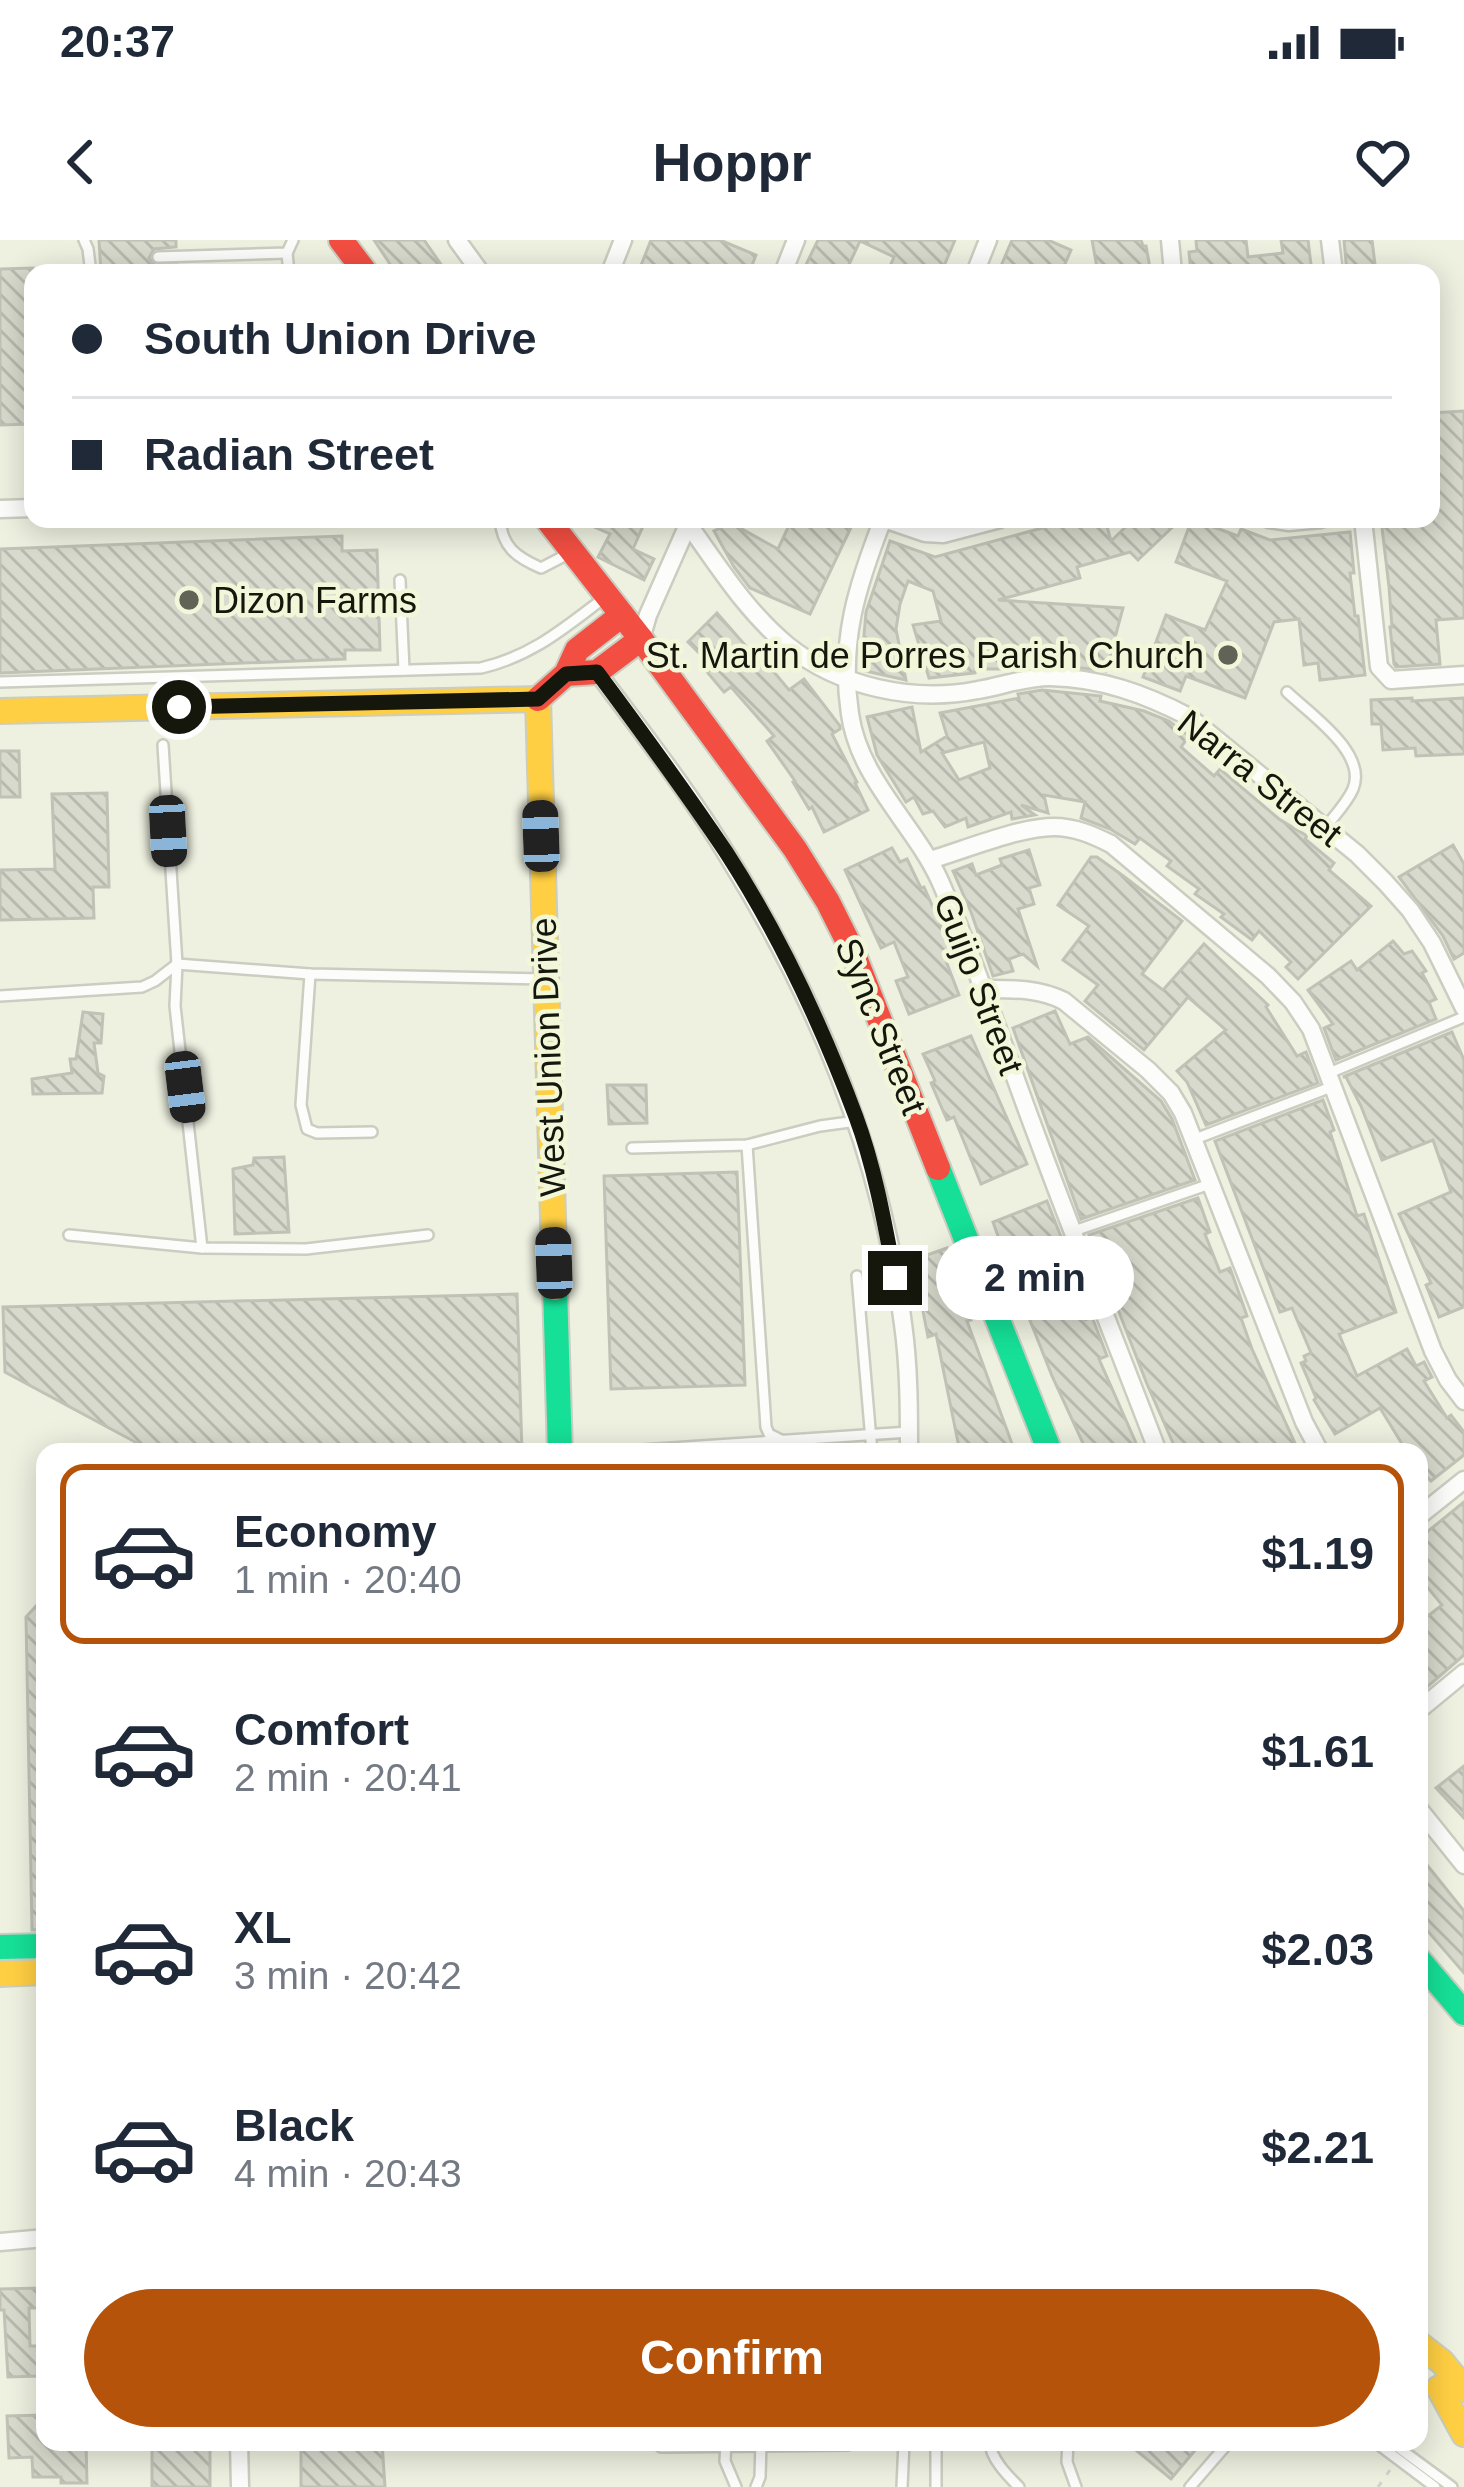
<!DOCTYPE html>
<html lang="en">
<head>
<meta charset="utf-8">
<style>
	body { margin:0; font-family:Arial,sans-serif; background:#f2f2f3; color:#1f2937; height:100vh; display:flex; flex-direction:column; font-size:45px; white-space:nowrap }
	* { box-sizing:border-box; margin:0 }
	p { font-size:39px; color:#747a83 }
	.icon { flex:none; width:66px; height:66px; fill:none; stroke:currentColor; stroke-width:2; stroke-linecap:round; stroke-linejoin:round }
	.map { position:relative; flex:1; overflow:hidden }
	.sheet { position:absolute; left:36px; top:1203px; width:1392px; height:1008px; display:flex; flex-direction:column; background:#fff; border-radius:24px; box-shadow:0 6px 30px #0003 }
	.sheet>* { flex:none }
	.hud { position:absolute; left:24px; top:24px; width:1416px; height:264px; border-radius:24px; box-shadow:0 6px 30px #0003; display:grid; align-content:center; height:264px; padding:0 48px; background:#fff }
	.end { position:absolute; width:54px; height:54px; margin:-27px; border:15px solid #15160c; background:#fff; box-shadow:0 0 0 6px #fff }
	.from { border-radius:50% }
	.bubble { position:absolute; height:84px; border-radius:42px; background:#fff; box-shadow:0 6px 30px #0003; font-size:39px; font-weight:700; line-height:84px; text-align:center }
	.car { position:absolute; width:36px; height:72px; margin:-36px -18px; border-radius:15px; box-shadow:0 0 9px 3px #0007; background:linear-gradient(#222 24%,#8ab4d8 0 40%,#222 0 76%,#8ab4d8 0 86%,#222 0) }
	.hud b { display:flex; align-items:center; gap:42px; height:114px; font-size:45px }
	.hud b+b { border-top:3px solid #e0e1e3 }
	.hud i { width:30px; height:30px; background:#1f2937 }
	ul { padding:21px 0 0; list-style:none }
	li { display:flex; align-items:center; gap:36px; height:180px; margin:0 24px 18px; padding:0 24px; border:6px solid transparent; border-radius:24px }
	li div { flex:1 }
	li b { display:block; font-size:45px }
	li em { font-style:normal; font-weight:700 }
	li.current { border-color:#b45309 }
	li>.icon { width:108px; height:108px; stroke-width:1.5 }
	.button { display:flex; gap:24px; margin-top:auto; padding:24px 48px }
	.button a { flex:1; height:138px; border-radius:72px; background:#b45309; color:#fff; font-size:48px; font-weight:700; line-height:138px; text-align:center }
	.status { display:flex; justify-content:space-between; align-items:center; height:84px; padding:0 60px; background:#fff; direction:ltr }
	.status svg { height:33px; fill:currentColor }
	header { display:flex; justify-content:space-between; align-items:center; height:156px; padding:0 48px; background:#fff; font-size:54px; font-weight:700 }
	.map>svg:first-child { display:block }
</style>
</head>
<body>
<div class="status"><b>20:37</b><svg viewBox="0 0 49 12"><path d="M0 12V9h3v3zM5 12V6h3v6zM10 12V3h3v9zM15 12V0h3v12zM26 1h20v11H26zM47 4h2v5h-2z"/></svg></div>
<header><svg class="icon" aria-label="back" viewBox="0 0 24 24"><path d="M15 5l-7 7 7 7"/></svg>Hoppr<svg class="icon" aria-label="heart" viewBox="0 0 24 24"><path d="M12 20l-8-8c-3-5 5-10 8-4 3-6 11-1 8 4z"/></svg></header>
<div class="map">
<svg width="1464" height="2247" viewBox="0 0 1464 2247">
	<defs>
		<pattern id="building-back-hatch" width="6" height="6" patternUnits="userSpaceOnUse" patternTransform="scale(3)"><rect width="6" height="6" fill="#d8dacd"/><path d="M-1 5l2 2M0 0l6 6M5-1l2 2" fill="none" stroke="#b8baaf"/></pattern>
	</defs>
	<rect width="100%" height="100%" fill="#eef1e0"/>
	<g fill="url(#building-back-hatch)" stroke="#c0c2b6" stroke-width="3" fill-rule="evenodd">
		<polygon points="99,0 176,0 176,7 154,9 149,18 155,25 177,25 177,33 101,33"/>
		<polygon points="374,0 424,0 447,33 382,33 382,29 390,24"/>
		<polygon points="651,0 720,0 756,15 749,33 638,33"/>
		<polygon points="818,0 955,0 941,33 887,33 894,17 860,1 845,33 802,33"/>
		<polygon points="1012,0 1048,0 1071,10 1061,33 998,33"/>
		<polygon points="1092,0 1141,0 1143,6 1146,6 1151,33 1098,33"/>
		<polygon points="1196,0 1246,0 1248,17 1283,13 1281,0 1308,0 1312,33 1191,33 1189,12 1197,11"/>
		<polygon points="1344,0 1372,0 1376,33 1347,33"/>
		<polygon points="33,28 33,184 0,185 0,29"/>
		<polygon points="1464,171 1464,378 1436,380 1440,424 1396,427 1394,424 1390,387 1392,387 1389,347 1381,279 1431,279 1431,173"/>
		<polygon points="576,279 634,279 644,284 633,309 654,319 644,340 598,317 610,294"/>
		<polygon points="792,279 855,279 810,374 750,348 734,327 714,291 731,283 778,309"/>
		<polygon points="1068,279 1105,279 1111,301 1134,279 1181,279 1138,320 1130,312 1077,327 1080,338 998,360 1123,368 1106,431 1049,424 1014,429 975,429 975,433 929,438 913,385 941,381 933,351 908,341 900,364 896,389 906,440 861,430 866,372 890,301 935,317 1068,281"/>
		<polygon points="1192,279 1238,296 1241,289 1270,300 1350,292 1354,333 1350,333 1355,376 1358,376 1365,435 1320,440 1318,423 1304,425 1299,379 1274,382 1245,458 1186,436 1180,451 1143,437 1166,375 1205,390 1227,341 1176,322"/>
		<polygon points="342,296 342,311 377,310 380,410 345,410 345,419 0,433 0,309"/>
		<polygon points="717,373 766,429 769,426 789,450 804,439 840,486 840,489 832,494 857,542 855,543 868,570 824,592 812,567 809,569 793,542 795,541 767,501 774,496 731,447 724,452 707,432 713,427 688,402"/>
		<path d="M1042,450L1101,456L1100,461L1144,471L1169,481L1189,496L1181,507L1214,536L1220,529L1279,579L1307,596L1305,599L1334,623L1329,630L1371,666L1298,739L1286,727L1291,722L1259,691L1252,700L1221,677L1224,674L1195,654L1199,649L1167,626L1171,621L1140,598L1135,604L1110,589L1081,578L1085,562L1044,555L1048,573L1021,565L1035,575L1012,579L1011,572L968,587L966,578L945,587L933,571L923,574L914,557L906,562L877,515L867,477L912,467L921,512L947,496L940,473L1019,458L1018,454ZM984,502L990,528L959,540L942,513Z"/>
		<polygon points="1412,458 1412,461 1464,458 1464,514 1416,516 1415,508 1383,510 1381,484 1372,484 1371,460"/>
		<polygon points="0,511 19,511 20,557 0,557"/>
		<polygon points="107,553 109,647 93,647 94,678 0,680 0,630 55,629 52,554"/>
		<polygon points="1453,605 1464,624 1464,713 1454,719 1443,696 1399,637"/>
		<polygon points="892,608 900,622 907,619 921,648 924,647 955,717 946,721 959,755 909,774 896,741 908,737 894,702 881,708 845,630"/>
		<polygon points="1029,610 1040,645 1029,648 1034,664 1018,669 1037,726 1023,714 1009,719 1013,731 993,736 971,672 953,631 972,624 976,635 1002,625 1000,619"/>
		<polygon points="1091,617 1097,617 1122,635 1182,681 1142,734 1163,750 1204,704 1268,765 1266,767 1297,816 1306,812 1318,843 1206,885 1187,842 1177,831 1226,790 1188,757 1144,810 1085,761 1098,745 1063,720 1089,686 1058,665"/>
		<polygon points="1393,701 1404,714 1412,711 1426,731 1422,733 1436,759 1429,762 1436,779 1336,820 1324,788 1333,784 1308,750 1351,721 1357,730"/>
		<polygon points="1055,771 1070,804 1088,797 1161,861 1172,879 1195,940 1081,979 1013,788"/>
		<polygon points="83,772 103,774 101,803 94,803 98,833 104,836 102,853 33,854 32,839 72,833 70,819 76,819"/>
		<polygon points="1452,792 1464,820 1464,1067 1439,1077 1426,1045 1431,1043 1399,974 1451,952 1433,900 1382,920 1361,866 1346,837 1343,837"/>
		<polygon points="971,796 1027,924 981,944 954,877 947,880 931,843 935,841 923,814"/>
		<polygon points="607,845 646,845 647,883 609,884"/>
		<polygon points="1323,860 1334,890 1330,892 1350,954 1357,976 1364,974 1396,1072 1339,1094 1357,1136 1407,1109 1416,1126 1424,1122 1432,1137 1424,1141 1447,1178 1451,1175 1464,1192 1464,1215 1431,1241 1427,1237 1419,1243 1419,1212 1407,1212 1380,1168 1335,1194 1314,1160 1316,1158 1301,1123 1306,1121 1304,1116 1311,1113 1292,1068 1280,1072 1215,901"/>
		<polygon points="284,917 289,992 235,994 233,929 253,925 254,918"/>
		<polygon points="737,932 745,1145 611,1149 604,936"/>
		<polygon points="1198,958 1210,992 1205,994 1220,1032 1230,1028 1247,1076 1241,1078 1252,1109 1299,1212 1177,1212 1147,1144 1089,995"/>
		<polygon points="1047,961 1063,1002 1056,1005 1085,1080 1092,1077 1107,1116 1099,1119 1140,1212 1087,1212 1052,1136 1012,1035 993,982"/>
		<polygon points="947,1008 971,1080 967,1081 1015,1212 960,1212 936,1094 928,1097 913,1020"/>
		<polygon points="517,1054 522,1212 132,1212 137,1203 5,1132 3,1067"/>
		<polygon points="1464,1262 1464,1415 1419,1454 1419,1383 1442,1365 1419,1337 1419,1289 1423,1288 1427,1292"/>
		<polygon points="45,1356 45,1690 32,1690 26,1377"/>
		<polygon points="1464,1526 1464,1578 1436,1548"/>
		<polygon points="1419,1615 1464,1671 1464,1733 1419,1681"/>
		<polygon points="39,2048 39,2068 29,2068 30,2106 40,2106 40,2136 8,2137 4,2070 0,2070 0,2049"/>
		<polygon points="44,2175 45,2202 86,2202 87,2243 61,2243 61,2237 33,2237 32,2217 9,2218 7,2176"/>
		<rect x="152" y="2202" width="58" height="45"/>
		<polygon points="301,2202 362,2205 361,2202 382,2202 385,2247 301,2247"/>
		<polygon points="1126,2202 1202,2202 1171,2239"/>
	</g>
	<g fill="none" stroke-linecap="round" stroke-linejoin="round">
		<g stroke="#cacdc0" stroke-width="14">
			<g id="lane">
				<polyline points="84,0 88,9 91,33"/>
				<polyline points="287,13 289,33"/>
				<polyline points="158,17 287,13 293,0"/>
				<path d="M500,279C502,307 516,317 541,328L568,314"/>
				<polyline points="400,340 404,430"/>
				<path d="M0,442L481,428C532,416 563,389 604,358"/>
				<path d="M1287,452C1310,474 1368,513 1353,549C1347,563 1334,576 1325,588"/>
				<polyline points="163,505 177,724 175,766 202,1008"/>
				<polyline points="310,734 301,865 307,889 317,893 372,892"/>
				<polyline points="0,756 142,747 155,741 177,724 310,734 545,739"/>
				<polyline points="1329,833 1464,777"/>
				<polyline points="1195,899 1334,846"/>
				<polyline points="747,905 766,1187 769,1194 783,1201"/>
				<polyline points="632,908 747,905 820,886 857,881"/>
				<polyline points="1074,991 1210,944"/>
				<polyline points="69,995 202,1008 306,1009 428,995"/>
				<polyline points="857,1036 872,1212"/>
				<polyline points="611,1212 909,1192"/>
				<polyline points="661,2202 661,2207 848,2205 848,2202"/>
				<polyline points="726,2202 725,2221 736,2247"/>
				<path d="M990,2202C990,2218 1008,2236 1019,2247"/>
				<polyline points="1068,2202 1067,2222 1076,2247"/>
				<polyline points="1375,2202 1435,2247"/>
				<polyline points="1391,2202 1452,2247"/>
				<polyline points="756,2247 760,2237 761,2202"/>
				<polyline points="902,2247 904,2202"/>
				<polyline points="936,2247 936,2202"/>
				<polyline points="1190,2247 1229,2202"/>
			</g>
		</g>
		<g stroke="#cacdc0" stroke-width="21">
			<g id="street">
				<polyline points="457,0 481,33"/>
				<polyline points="1170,0 1173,33"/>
				<polyline points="1330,0 1334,33"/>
				<polyline points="610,33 623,0"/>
				<polyline points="783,33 796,0"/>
				<polyline points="975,33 988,0"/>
				<polyline points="0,269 33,268"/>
				<path d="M883,279C857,346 839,401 850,474C859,539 914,584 940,641C977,725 1005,812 1037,897C1076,1003 1118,1107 1158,1212"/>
				<polyline points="884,279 925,293 943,294 1000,279"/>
				<polyline points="1269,279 1289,282 1321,279"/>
				<polyline points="1363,279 1379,427 1391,440 1464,435"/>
				<path d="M688,284C719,327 746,371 787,405C839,447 913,463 978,450C1002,446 1025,437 1050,437C1101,438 1145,454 1189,477L1357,614L1385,642L1410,670L1432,703L1464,768"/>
				<polyline points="641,399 648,375 690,280"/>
				<path d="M597,432C641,491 691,555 729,618C817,760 882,917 903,1084C909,1126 909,1170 909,1212"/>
				<path d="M930,620C964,610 1019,587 1054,587C1075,587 1093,595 1111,604L1268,736L1293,762L1311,789L1433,1111L1448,1140L1464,1161"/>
				<path d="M983,749C1012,749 1038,748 1064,761L1148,830L1171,853L1183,873L1304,1182L1320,1212"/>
				<polyline points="1419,1276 1464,1240"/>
				<polyline points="1419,1470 1464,1433"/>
				<polyline points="1419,1569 1464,1625"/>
				<polyline points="0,2002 45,1998"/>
				<polyline points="239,2202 240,2247"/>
			</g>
		</g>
		<g stroke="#cacdc0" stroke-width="28">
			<g id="fast">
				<polyline points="938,928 1050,1212"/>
				<polyline points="555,1048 560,1212"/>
				<polyline points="0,1707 45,1706"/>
				<polyline points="1419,1720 1464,1773"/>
			</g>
		</g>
		<g stroke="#cacdc0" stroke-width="28">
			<g id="slow">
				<polyline points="538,459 555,1048"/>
				<polyline points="0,471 538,459"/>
				<polyline points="0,1734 45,1732"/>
				<polyline points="1419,2104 1442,2122 1464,2149"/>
				<polyline points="1439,2148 1464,2194"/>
			</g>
		</g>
		<g stroke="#cacdc0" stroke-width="28">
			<g id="jam">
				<polyline points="341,0 366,33"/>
				<polyline points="547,279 641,399 795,609 828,662 852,710 938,928"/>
				<polyline points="566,434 597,432 641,399"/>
				<polyline points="538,459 566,434 577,410 622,375"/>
			</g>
		</g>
		<polyline stroke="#d2d2ce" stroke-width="3" stroke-dasharray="6 9" stroke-linecap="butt" points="1378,2247 1390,2230"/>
		<use href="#lane" stroke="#fcfdfa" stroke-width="9"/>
		<use href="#street" stroke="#fcfdfa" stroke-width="16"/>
		<use href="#fast" stroke="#16e098" stroke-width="24"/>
		<use href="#slow" stroke="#ffcf43" stroke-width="24"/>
		<use href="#jam" stroke="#f24e42" stroke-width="24"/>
	</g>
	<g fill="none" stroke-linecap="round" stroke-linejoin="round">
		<path stroke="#15160c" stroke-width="15" d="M179,467L538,459L566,434L597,432C641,491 685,551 726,612C779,694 822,786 856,877C875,928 885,985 895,1038"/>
	</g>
	<g fill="#616356" stroke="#f2f7da" stroke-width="4.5">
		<circle cx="189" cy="360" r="12"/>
		<circle cx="1228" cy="415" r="12"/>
	</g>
	<g text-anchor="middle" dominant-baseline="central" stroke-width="9" stroke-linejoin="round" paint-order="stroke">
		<g font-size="36" fill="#15160c" stroke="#f2f7da" text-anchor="start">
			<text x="213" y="360">Dizon Farms</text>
			<text x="1204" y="415" text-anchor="end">St. Martin de Porres Parish Church</text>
		</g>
		<g font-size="36" fill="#15160c" stroke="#f2f7da">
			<text transform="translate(1260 538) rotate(38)">Narra Street</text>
			<text transform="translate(979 744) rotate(69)">Guijo Street</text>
			<text transform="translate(881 786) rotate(68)">Sync Street</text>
			<text transform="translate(548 817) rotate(-92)">West Union Drive</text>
		</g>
	</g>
</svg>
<i class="end from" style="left:179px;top:467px"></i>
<i class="end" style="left:895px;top:1038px"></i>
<div class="bubble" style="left:936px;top:996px;width:198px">2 min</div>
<i class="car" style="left:168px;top:591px;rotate:177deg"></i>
<i class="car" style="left:541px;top:596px;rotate:358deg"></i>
<i class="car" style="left:185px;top:847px;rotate:173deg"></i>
<i class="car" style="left:554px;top:1023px;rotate:358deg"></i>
<div class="hud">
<b><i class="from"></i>South Union Drive</b>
<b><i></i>Radian Street</b>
</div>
<section class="sheet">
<ul>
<li class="current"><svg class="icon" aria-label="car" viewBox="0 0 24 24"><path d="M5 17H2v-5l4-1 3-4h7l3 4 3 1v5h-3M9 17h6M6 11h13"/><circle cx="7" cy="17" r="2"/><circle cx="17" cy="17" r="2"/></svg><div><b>Economy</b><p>1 min · 20:40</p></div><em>$1.19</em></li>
<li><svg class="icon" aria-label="car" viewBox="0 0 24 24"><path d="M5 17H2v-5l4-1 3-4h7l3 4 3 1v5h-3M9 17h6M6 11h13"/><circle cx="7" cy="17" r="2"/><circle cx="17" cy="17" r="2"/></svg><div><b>Comfort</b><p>2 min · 20:41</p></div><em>$1.61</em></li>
<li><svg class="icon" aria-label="car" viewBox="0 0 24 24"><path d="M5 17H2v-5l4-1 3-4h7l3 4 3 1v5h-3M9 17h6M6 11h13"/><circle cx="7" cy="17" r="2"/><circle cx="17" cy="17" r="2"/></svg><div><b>XL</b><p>3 min · 20:42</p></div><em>$2.03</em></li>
<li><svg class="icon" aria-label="car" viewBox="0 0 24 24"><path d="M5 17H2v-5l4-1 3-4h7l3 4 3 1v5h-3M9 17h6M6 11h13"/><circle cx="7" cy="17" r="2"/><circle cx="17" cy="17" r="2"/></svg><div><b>Black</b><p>4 min · 20:43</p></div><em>$2.21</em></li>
</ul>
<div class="button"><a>Confirm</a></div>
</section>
</div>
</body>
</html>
